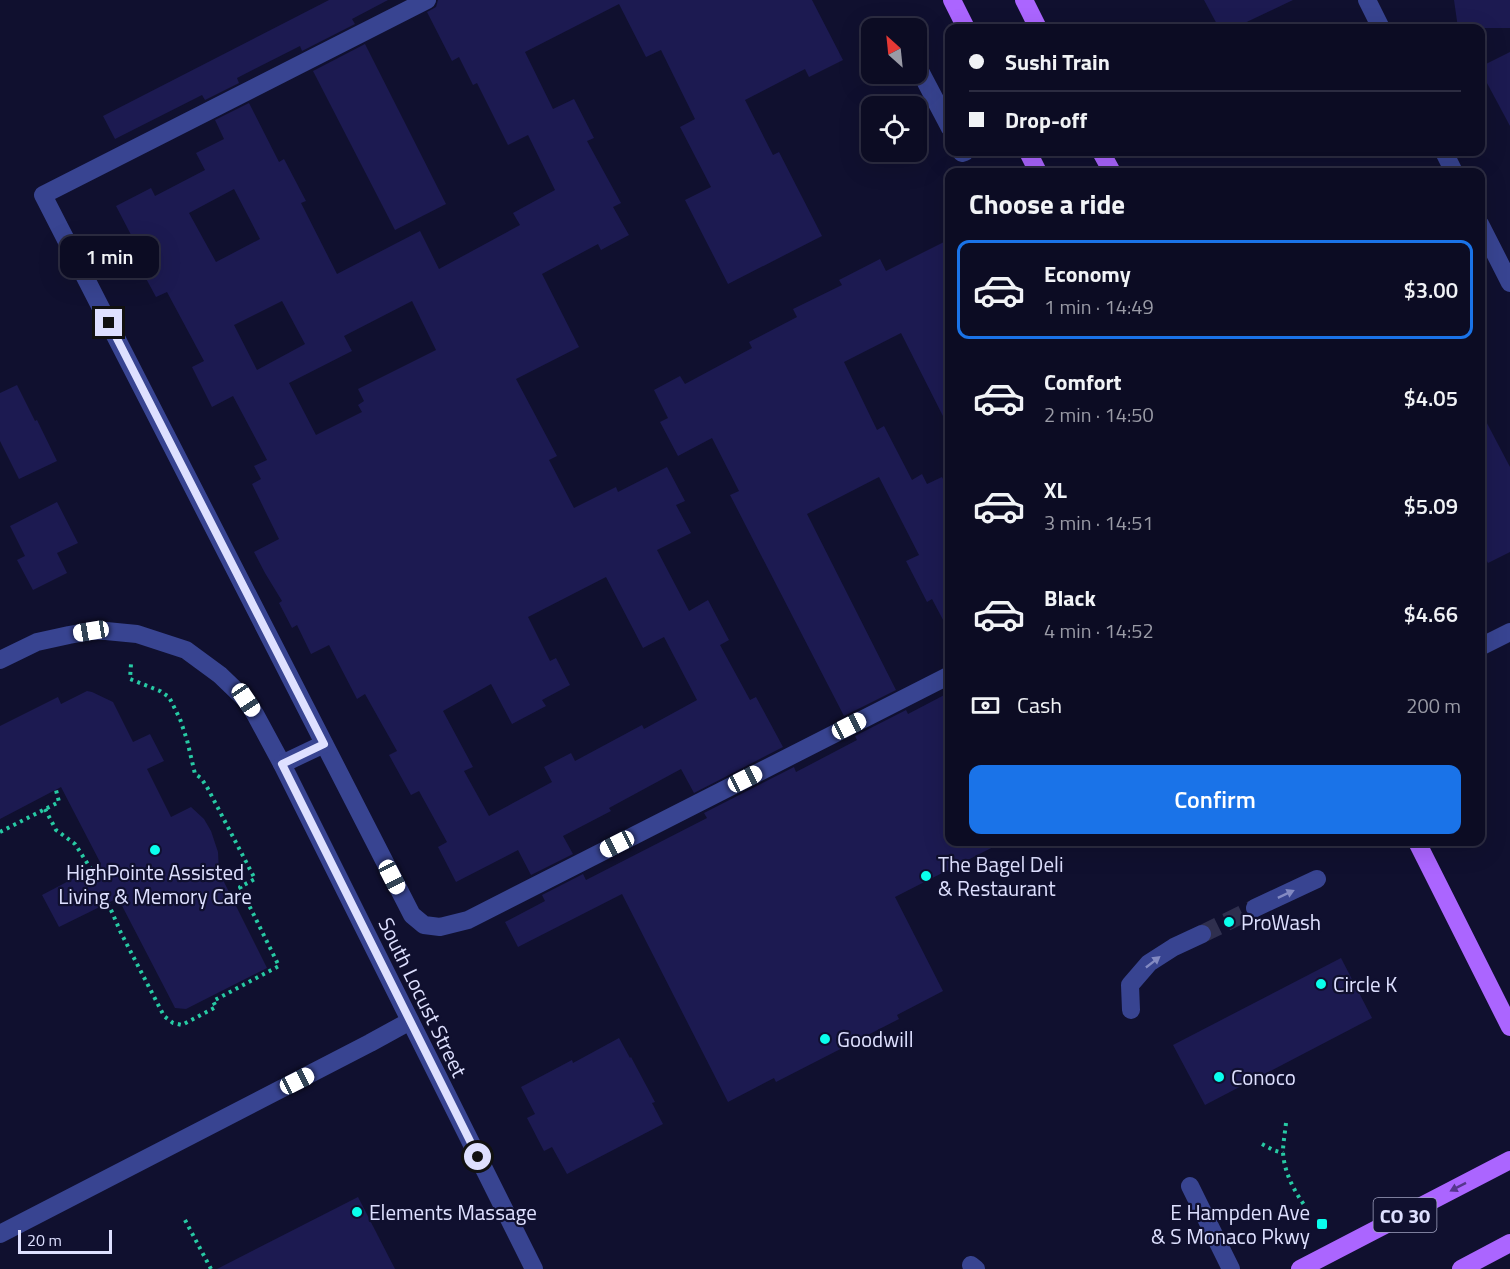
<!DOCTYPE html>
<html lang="en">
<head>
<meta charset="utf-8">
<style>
	body { margin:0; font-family:"Titillium Web",sans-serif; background:#1a1a30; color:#f1f3f6; height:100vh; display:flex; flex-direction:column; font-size:22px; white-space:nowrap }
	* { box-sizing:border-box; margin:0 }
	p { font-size:20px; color:#9a9ba6 }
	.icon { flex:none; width:33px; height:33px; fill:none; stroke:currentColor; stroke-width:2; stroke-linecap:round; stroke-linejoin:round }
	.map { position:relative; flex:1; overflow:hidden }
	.sheet { position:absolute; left:945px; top:168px; width:540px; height:678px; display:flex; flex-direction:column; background:#0c0c23; border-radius:12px; box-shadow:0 6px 24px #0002,0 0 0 2px #2c2c41 }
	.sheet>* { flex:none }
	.top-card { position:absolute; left:945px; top:24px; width:540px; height:132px; border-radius:12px; box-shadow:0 6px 24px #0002,0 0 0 2px #2c2c41; display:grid; align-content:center; height:132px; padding:0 24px; background:#0c0c23 }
	.needle { width:39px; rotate:333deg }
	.buttons { position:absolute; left:861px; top:18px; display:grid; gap:12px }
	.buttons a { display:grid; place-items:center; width:66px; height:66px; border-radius:12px; background:#0c0c23; box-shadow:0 6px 24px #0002,0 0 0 2px #2c2c41; font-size:30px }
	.scale { position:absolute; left:18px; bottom:15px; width:94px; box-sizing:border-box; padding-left:6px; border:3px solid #dee0ff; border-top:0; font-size:16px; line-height:21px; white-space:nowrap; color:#dee0ff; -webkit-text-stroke:4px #10102f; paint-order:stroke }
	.end { position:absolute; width:27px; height:27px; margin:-14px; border:8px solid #dee0ff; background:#111; box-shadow:0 0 0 3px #111 }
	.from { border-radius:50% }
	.bubble { position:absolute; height:42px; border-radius:12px; background:#0c0c23; box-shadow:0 6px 24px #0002,0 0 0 2px #2c2c41; font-size:20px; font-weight:600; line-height:42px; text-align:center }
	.car { position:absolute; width:18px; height:36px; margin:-18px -9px; border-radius:8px; box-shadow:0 0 4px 2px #0007; background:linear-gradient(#fff 24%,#345 0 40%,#fff 0 76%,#345 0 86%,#fff 0) }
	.top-card b { display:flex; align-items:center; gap:21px; height:57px; font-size:22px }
	.top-card b+b { border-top:2px solid #2c2c41 }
	.top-card i { width:15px; height:15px; background:#f1f3f6 }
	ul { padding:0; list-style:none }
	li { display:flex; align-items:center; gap:18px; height:99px; margin:0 12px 9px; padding:0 12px; border:3px solid transparent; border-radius:12px }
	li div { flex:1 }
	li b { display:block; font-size:22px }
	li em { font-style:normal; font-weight:600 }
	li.on { border-color:#1a73e8 }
	li>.icon { width:54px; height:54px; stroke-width:1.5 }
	h2 { padding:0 24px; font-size:27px; line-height:72px }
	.pay { display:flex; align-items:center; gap:15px; height:66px; padding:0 24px; font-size:22px }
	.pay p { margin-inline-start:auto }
	.button { display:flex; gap:12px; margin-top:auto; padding:12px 24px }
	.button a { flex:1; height:69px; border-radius:12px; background:#1a73e8; color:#fff; font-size:24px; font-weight:600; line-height:69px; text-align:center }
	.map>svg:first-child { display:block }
</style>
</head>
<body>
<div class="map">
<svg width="1510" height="1269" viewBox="0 0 1510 1269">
	<rect width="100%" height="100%" fill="#10102f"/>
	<g fill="#1c1a51" fill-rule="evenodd">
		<polygon points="329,0 388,0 352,19 355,24 302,51 300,46 237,78 239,83 205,100 202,95 115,139 103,116"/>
		<path d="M438,0H812L843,60L809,77L805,69L745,100L773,155L779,152L822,236L728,284L685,200L711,187L680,127L695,119L661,50L646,57L619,4L525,52L553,109L574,99L594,138L587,141L621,203L613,207L629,235L601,250L598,244L542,274L579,347L516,379L557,456L549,460L574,508L616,487L618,492L667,467L685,501L676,505L691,533L657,550L689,611L708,600L729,640L720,645L750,700L756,697L783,747L694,793L681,769L609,808L611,811L563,836L573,854L531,875L518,850L456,882L438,847L447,842L419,791L411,795L389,755L397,751L365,694L357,699L329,645L311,654L297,625L292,628L279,603L282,601L265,573L254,552L279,539L252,484L261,479L254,466L267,460L233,396L212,407L192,367L204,361L167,292L156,297L135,258L141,254L116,206L151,188L155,196L205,170L196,153L224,139L215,120L249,103L279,162L284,159L306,201L301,203L337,274L420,231L439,269L520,225L513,213L555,190L528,135L508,145L477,83L473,85L459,57L452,61L427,12L436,7ZM234,189L260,239L216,262L189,213ZM282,301L305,344L257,370L234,325ZM412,301L436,350L358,389L364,401L358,405L362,412L316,435L289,383L352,351L344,336ZM606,577L643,648L664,637L697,700L644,729L642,725L575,761L571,753L544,767L552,782L489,816L464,771L473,767L443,711L491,684L512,724L546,706L542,700L570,685L556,658L550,661L528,617Z"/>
		<polygon points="1204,0 1293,0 1234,28 1219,28"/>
		<polygon points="1454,0 1510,0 1510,28 1458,28"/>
		<polygon points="365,44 446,204 395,230 313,71"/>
		<polygon points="1510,52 1510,126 1480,70 1480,67"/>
		<polygon points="950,239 950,430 901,333 844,362 877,430 884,426 912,480 922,474 927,484 942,477 950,492 950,633 932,599 927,602 906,561 919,555 879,477 807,514 896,690 844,716 730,495 739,491 712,438 678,456 660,422 668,418 654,390 680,376 685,384 752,348 749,342 797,317 793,309 842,285 839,280 880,259 886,271"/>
		<polygon points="17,385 35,421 37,420 57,461 19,479 0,441 0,393"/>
		<polygon points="1480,410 1510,467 1510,552 1488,563 1480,548"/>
		<polygon points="57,502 78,543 57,553 67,573 33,590 17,560 25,556 10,526"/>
		<polygon points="87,691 92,692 113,702 133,742 150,734 164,761 147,769 171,817 191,807 204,819 211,831 218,852 219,872 267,968 186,1009 175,1008 173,1004 118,898 59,927 42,895 101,864 61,787 0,819 0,726 58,697 61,704"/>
		<polygon points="950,692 950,842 1003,842 895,897 943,991 897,1015 899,1019 776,1082 774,1078 728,1102 622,894 518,947 505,922 545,901 542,895 583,874 586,880 707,818 704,813 794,767 796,772 857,740 855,736 906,710 908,714"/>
		<polygon points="1341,958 1372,1018 1205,1105 1173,1045"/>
		<polygon points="619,1038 630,1058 631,1057 655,1102 652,1103 663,1124 567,1174 552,1147 544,1151 527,1118 535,1114 521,1087 572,1060 573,1063"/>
		<polygon points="358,1197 395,1269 217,1269"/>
	</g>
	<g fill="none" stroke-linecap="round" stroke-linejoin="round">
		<polyline stroke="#2f2f4e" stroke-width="18" stroke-dasharray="18 9" stroke-linecap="butt" points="1202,934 1255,908"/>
		<g stroke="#27caa4" stroke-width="4" stroke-dasharray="3 4.5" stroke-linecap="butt">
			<polyline points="45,809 56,830 75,844 91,869"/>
			<polyline points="0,832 59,802 56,790"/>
			<polyline points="108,903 121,933 164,1016 173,1023 182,1025 216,1007 213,1001 279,966 240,887 255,879 207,787 201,778 195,774 187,740 180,719 169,697 160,691 130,679 131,664"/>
			<path d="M1286,1123C1285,1133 1283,1143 1283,1152C1284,1172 1294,1191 1305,1206"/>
			<polyline points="1262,1144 1273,1150 1283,1153"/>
			<polyline points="185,1220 211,1269"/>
		</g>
		<g stroke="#384491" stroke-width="18">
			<polyline points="427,0 43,195 412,915 424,925 440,927 468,920 950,675"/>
			<polyline points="1367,0 1381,28"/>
			<polyline points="920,71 950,128"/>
			<polyline points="961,152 962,153 965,152"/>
			<polyline points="1444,152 1454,172"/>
			<polyline points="1480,224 1510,283"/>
			<polyline points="1480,647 1510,632"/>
			<polyline points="0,660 37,642 69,635 91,631 106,631 137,634 186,650 220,675 246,700 255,714 282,764 534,1269"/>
			<polyline points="282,764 324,744"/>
			<polyline points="1255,908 1317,879"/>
			<polyline points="1131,1010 1130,985 1149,963 1174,947 1202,934"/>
			<polyline points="1190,1186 1231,1269"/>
			<polyline points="0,1234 370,1043 410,1021"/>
			<polyline points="971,1265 976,1269"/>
		</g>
		<g stroke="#ab65ff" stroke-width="18">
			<polyline points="952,0 966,28"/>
			<polyline points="1024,0 1038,28"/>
			<polyline points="1028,152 1038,172"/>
			<polyline points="1101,152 1112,172"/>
			<polyline points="1417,842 1510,1027"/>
			<polyline points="1300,1269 1510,1160"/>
			<polyline points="1461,1269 1510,1243"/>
		</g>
	</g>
	<defs><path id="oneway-solid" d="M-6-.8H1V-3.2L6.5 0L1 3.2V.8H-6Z" transform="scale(1.5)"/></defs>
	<g fill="#838ac2">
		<use href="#oneway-solid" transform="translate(1286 894) rotate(-25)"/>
		<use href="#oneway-solid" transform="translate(1153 962) rotate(-38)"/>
	</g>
	<use fill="#56368d" href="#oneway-solid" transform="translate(1458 1187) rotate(153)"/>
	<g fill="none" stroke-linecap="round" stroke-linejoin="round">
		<polyline stroke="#dee0ff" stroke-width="8" points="109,323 324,744 282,764 478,1157"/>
	</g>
	<g fill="#0affed" stroke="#10102f" stroke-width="2">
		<circle cx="155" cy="850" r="6"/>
		<circle cx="926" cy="876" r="6"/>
		<circle cx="1229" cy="922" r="6"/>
		<circle cx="1321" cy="984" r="6"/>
		<circle cx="825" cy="1039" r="6"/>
		<circle cx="1219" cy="1077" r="6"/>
		<circle cx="357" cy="1212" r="6"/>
		<rect x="1316" y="1218" width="12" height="12" rx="3"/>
	</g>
	<g text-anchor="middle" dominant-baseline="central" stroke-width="4.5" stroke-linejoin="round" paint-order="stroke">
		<rect fill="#10102f" stroke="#a0a2c1" stroke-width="1.5" x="1373.5" y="1198" width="63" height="34" rx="4.5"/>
		<g font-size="20" font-weight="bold" fill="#dee0ff">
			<text x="1405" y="1215">CO 30</text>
		</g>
		<g font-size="21" fill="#dee0ff" stroke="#10102f" text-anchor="start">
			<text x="938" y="864">The Bagel Deli<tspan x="938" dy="24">&amp; Restaurant</tspan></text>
			<text x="155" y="872" text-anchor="middle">HighPointe Assisted<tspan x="155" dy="24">Living &amp; Memory Care</tspan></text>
			<text x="1241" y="922">ProWash</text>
			<text x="1333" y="984">Circle K</text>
			<text x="837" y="1039">Goodwill</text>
			<text x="1231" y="1077">Conoco</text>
			<text x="369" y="1212">Elements Massage</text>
			<text x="1310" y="1212" text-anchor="end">E Hampden Ave<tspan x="1310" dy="24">&amp; S Monaco Pkwy</tspan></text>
		</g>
		<g font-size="21" fill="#dee0ff" stroke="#10102f">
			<text transform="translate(423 997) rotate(64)">South Locust Street</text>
		</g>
	</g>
</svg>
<div class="buttons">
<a><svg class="needle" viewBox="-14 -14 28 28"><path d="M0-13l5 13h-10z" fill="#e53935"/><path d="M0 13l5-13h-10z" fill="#9a9ba6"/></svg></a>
<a><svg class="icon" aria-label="locate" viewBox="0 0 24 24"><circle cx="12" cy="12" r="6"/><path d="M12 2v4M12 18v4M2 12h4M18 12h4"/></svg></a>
</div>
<div class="scale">20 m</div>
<i class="end from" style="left:478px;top:1157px"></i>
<i class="end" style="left:109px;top:323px"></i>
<div class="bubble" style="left:60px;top:236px;width:99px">1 min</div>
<i class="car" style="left:91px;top:631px;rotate:261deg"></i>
<i class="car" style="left:246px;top:700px;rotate:146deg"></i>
<i class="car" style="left:849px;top:726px;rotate:63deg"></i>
<i class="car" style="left:745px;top:779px;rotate:63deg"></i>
<i class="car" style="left:617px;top:844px;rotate:243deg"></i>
<i class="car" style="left:392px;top:877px;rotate:153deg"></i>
<i class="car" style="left:297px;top:1081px;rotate:63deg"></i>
<div class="top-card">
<b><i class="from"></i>Sushi Train</b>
<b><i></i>Drop-off</b>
</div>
<section class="sheet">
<h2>Choose a ride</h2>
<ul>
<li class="on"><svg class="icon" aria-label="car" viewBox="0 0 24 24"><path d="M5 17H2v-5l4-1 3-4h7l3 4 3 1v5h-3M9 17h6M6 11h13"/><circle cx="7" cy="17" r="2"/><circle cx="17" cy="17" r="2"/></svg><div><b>Economy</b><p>1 min · 14:49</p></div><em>$3.00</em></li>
<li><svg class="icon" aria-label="car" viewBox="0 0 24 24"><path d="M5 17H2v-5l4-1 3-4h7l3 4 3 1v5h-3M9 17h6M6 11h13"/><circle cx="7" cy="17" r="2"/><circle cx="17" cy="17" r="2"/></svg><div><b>Comfort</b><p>2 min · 14:50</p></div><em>$4.05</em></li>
<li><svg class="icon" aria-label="car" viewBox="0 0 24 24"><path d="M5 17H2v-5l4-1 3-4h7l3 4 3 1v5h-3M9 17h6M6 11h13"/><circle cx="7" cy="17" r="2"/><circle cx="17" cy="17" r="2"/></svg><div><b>XL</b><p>3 min · 14:51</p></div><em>$5.09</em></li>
<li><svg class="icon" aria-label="car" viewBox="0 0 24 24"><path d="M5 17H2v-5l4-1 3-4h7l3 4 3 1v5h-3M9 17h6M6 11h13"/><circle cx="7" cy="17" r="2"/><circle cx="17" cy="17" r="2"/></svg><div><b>Black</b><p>4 min · 14:52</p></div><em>$4.66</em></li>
</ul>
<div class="pay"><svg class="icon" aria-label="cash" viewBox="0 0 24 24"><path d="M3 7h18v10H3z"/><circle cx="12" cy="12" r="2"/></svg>Cash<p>200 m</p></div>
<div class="button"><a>Confirm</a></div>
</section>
</div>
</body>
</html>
